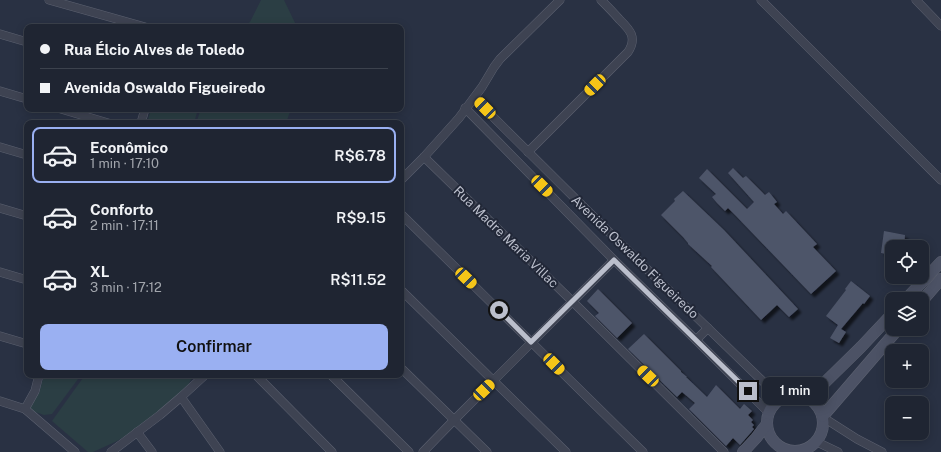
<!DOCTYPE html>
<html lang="pt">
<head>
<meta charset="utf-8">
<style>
	body { margin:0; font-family:"Public Sans",sans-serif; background:#2c313e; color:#f1f3f6; height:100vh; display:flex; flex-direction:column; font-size:15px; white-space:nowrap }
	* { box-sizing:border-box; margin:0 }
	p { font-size:13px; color:#a1a5ac }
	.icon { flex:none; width:22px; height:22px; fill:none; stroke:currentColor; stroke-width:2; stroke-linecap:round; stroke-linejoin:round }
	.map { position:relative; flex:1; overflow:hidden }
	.panel { position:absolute; left:24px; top:120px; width:380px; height:258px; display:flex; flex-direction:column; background:#1f2532; border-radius:8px; box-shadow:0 2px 10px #0003,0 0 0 1px #3c424d }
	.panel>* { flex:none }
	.top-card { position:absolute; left:24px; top:24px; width:380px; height:88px; border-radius:8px; box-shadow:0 2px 10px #0003,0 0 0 1px #3c424d; display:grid; align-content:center; height:88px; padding:0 16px; background:#1f2532 }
	.fabs { position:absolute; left:885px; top:240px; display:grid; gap:8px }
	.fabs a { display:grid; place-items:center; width:44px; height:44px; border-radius:8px; background:#1f2532; box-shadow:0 2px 10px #0003,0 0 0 1px #3c424d; font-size:20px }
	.end { position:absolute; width:18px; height:18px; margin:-9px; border:5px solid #bbbfcc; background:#111; box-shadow:0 0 0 2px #111 }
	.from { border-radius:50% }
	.bubble { position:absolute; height:28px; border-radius:8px; background:#1f2532; box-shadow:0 2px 10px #0003,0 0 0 1px #3c424d; font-size:13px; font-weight:600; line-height:28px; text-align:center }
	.car { position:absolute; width:12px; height:24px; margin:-12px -6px; border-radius:5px; box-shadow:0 0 3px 1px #0007; background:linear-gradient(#f5c518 24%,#345 0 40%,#f5c518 0 76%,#345 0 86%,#f5c518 0) }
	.top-card b { display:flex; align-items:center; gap:14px; height:38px; font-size:15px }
	.top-card b+b { border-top:1px solid #3c424d }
	.top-card i { width:10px; height:10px; background:#f1f3f6 }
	ul { padding:7px 0 0; list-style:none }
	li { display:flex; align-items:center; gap:12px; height:56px; margin:0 8px 6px; padding:0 8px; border:2px solid transparent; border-radius:8px }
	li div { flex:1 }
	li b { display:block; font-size:15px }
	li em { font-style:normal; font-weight:600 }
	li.selected { border-color:#9ab0f2 }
	li>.icon { width:36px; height:36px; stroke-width:1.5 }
	.button { display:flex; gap:8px; margin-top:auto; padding:8px 16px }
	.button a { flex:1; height:46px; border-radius:8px; background:#9ab0f2; color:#111; font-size:16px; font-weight:600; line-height:46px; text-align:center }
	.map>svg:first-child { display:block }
</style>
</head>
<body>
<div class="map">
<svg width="941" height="452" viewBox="0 0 941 452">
	<defs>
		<filter id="shadow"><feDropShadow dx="3.5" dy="3.5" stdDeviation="1" flood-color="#0009"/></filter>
	</defs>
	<rect width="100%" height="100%" fill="#293143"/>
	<g fill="#2b3e44">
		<polygon points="261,0 284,0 297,27 242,27 250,22"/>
		<polygon points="151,109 198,109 194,123 147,123"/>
		<polygon points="201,109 291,109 286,123 196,123"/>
		<polygon points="44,375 81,375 52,414 44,415 12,404 30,403 39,393"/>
		<polygon points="85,375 193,375 185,392 143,427 115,442 93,452 88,452 52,421"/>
	</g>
	<g fill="#4e5569" filter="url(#shadow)">
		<polygon points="733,168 743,178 746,176 765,195 769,192 777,202 774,204 783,214 786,211 817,244 813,247 836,271 811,294 736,216 728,208 725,211 717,203 712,197 716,194 699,178 707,169 747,209 754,202 728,173"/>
		<polygon points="683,191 724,230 798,309 789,317 777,305 761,320 711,267 712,266 688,244 688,243 683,237 661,215 675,201 674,199"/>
		<polygon points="884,231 905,235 904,247 892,247 892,255 881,253"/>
		<polygon points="851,281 870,296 864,304 863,303 841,329 846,332 839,343 830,338 838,325 826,316 846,290 845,289"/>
		<polygon points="598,289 632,323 617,338 595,316 599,313 587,301"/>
		<polygon points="644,334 681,371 681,372 687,377 686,377 707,397 716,385 740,409 744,404 752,411 748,415 753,420 751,422 754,425 752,427 754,429 740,445 733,438 726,446 689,409 695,403 682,392 677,397 628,349"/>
	</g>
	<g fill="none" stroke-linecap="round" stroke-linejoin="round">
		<g stroke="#5c6170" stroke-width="9">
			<g id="minor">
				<polyline points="49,0 145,27"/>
				<polyline points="761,0 941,180"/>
				<polyline points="916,0 941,26"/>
				<polyline points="0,34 27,42"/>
				<polyline points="0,91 27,99"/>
				<polyline points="474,98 617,240 780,398"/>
				<polyline points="465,108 614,260 696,340 768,412"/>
				<polyline points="61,109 108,123"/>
				<polyline points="141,123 145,109"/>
				<polyline points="0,147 27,155"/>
				<path d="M528,152L628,52C638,37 629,29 619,19C613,12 607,6 601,0"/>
				<polyline points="424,157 572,301 724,452"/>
				<polyline points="401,180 424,157 459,118 482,87 494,67 500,59 560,0"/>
				<polyline points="0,208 27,216"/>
				<polyline points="401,214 643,452"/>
				<polyline points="0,272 27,280"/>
				<polyline points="401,290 566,452"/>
				<polyline points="0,336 27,344"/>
				<polyline points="696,340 708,328"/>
				<polyline points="401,368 487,452"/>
				<polyline points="256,375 332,452"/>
				<polyline points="331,375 409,452"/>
				<polyline points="181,397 220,452"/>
				<polyline points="0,401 25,409 75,452"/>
				<polyline points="25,409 35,391 39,375"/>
				<polyline points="824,418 857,439 882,452"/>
				<polyline points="137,432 152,452"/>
				<polyline points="817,442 838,452"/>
				<polyline points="111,452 160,415 181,397 205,375"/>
				<polyline points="423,452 454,420 614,260"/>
			</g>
		</g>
		<g stroke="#5c6170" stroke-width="12">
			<g id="secondary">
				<polyline points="906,299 941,262"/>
				<polyline points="922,301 941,279"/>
				<circle cx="795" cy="423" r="28"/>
				<polyline points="809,398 861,347 892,314"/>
				<polyline points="823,416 898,329"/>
				<polyline points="743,452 756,438 767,424"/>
			</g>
		</g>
		<use href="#minor" stroke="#3e4352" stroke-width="8"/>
		<use href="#secondary" stroke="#4c5265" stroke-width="11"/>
	</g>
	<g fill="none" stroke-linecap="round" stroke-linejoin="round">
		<polyline stroke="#bbbfcc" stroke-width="5" points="499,310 531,342 614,260 748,391"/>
	</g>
	<g text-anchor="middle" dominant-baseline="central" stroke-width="4" stroke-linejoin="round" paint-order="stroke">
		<g font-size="13" fill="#bbbfcc" stroke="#222838">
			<text transform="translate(506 237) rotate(44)">Rua Madre Maria Villac</text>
			<text transform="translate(635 257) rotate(44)">Avenida Oswaldo Figueiredo</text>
		</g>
	</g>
</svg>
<div class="fabs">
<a><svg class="icon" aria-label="locate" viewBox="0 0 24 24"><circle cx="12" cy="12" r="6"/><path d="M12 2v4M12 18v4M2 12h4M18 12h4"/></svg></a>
<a><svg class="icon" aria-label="layers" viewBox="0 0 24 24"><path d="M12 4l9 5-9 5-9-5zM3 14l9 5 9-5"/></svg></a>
<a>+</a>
<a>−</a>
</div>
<i class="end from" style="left:499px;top:310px"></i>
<i class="end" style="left:748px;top:391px"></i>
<div class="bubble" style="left:762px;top:377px;width:66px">1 min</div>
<i class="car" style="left:595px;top:85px;rotate:225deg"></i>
<i class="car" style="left:485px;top:108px;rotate:315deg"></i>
<i class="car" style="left:542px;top:186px;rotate:135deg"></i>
<i class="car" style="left:466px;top:278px;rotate:134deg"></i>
<i class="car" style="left:554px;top:364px;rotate:135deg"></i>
<i class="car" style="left:648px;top:376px;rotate:314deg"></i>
<i class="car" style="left:484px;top:390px;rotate:46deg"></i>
<div class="top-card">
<b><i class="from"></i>Rua Élcio Alves de Toledo</b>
<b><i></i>Avenida Oswaldo Figueiredo</b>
</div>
<section class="panel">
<ul>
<li class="selected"><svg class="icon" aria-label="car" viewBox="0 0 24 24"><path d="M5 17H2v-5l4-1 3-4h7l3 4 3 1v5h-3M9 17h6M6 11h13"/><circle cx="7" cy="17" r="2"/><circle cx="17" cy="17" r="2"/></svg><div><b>Econômico</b><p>1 min · 17:10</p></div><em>R$6.78</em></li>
<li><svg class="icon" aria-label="car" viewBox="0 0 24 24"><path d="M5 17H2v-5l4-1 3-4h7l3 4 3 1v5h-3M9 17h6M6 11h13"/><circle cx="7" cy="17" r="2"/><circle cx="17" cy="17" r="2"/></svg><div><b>Conforto</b><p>2 min · 17:11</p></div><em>R$9.15</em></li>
<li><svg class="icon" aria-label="car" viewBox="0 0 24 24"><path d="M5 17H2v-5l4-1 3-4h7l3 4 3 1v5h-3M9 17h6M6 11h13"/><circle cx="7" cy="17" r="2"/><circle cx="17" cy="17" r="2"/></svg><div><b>XL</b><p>3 min · 17:12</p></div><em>R$11.52</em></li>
</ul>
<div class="button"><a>Confirmar</a></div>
</section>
</div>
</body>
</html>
